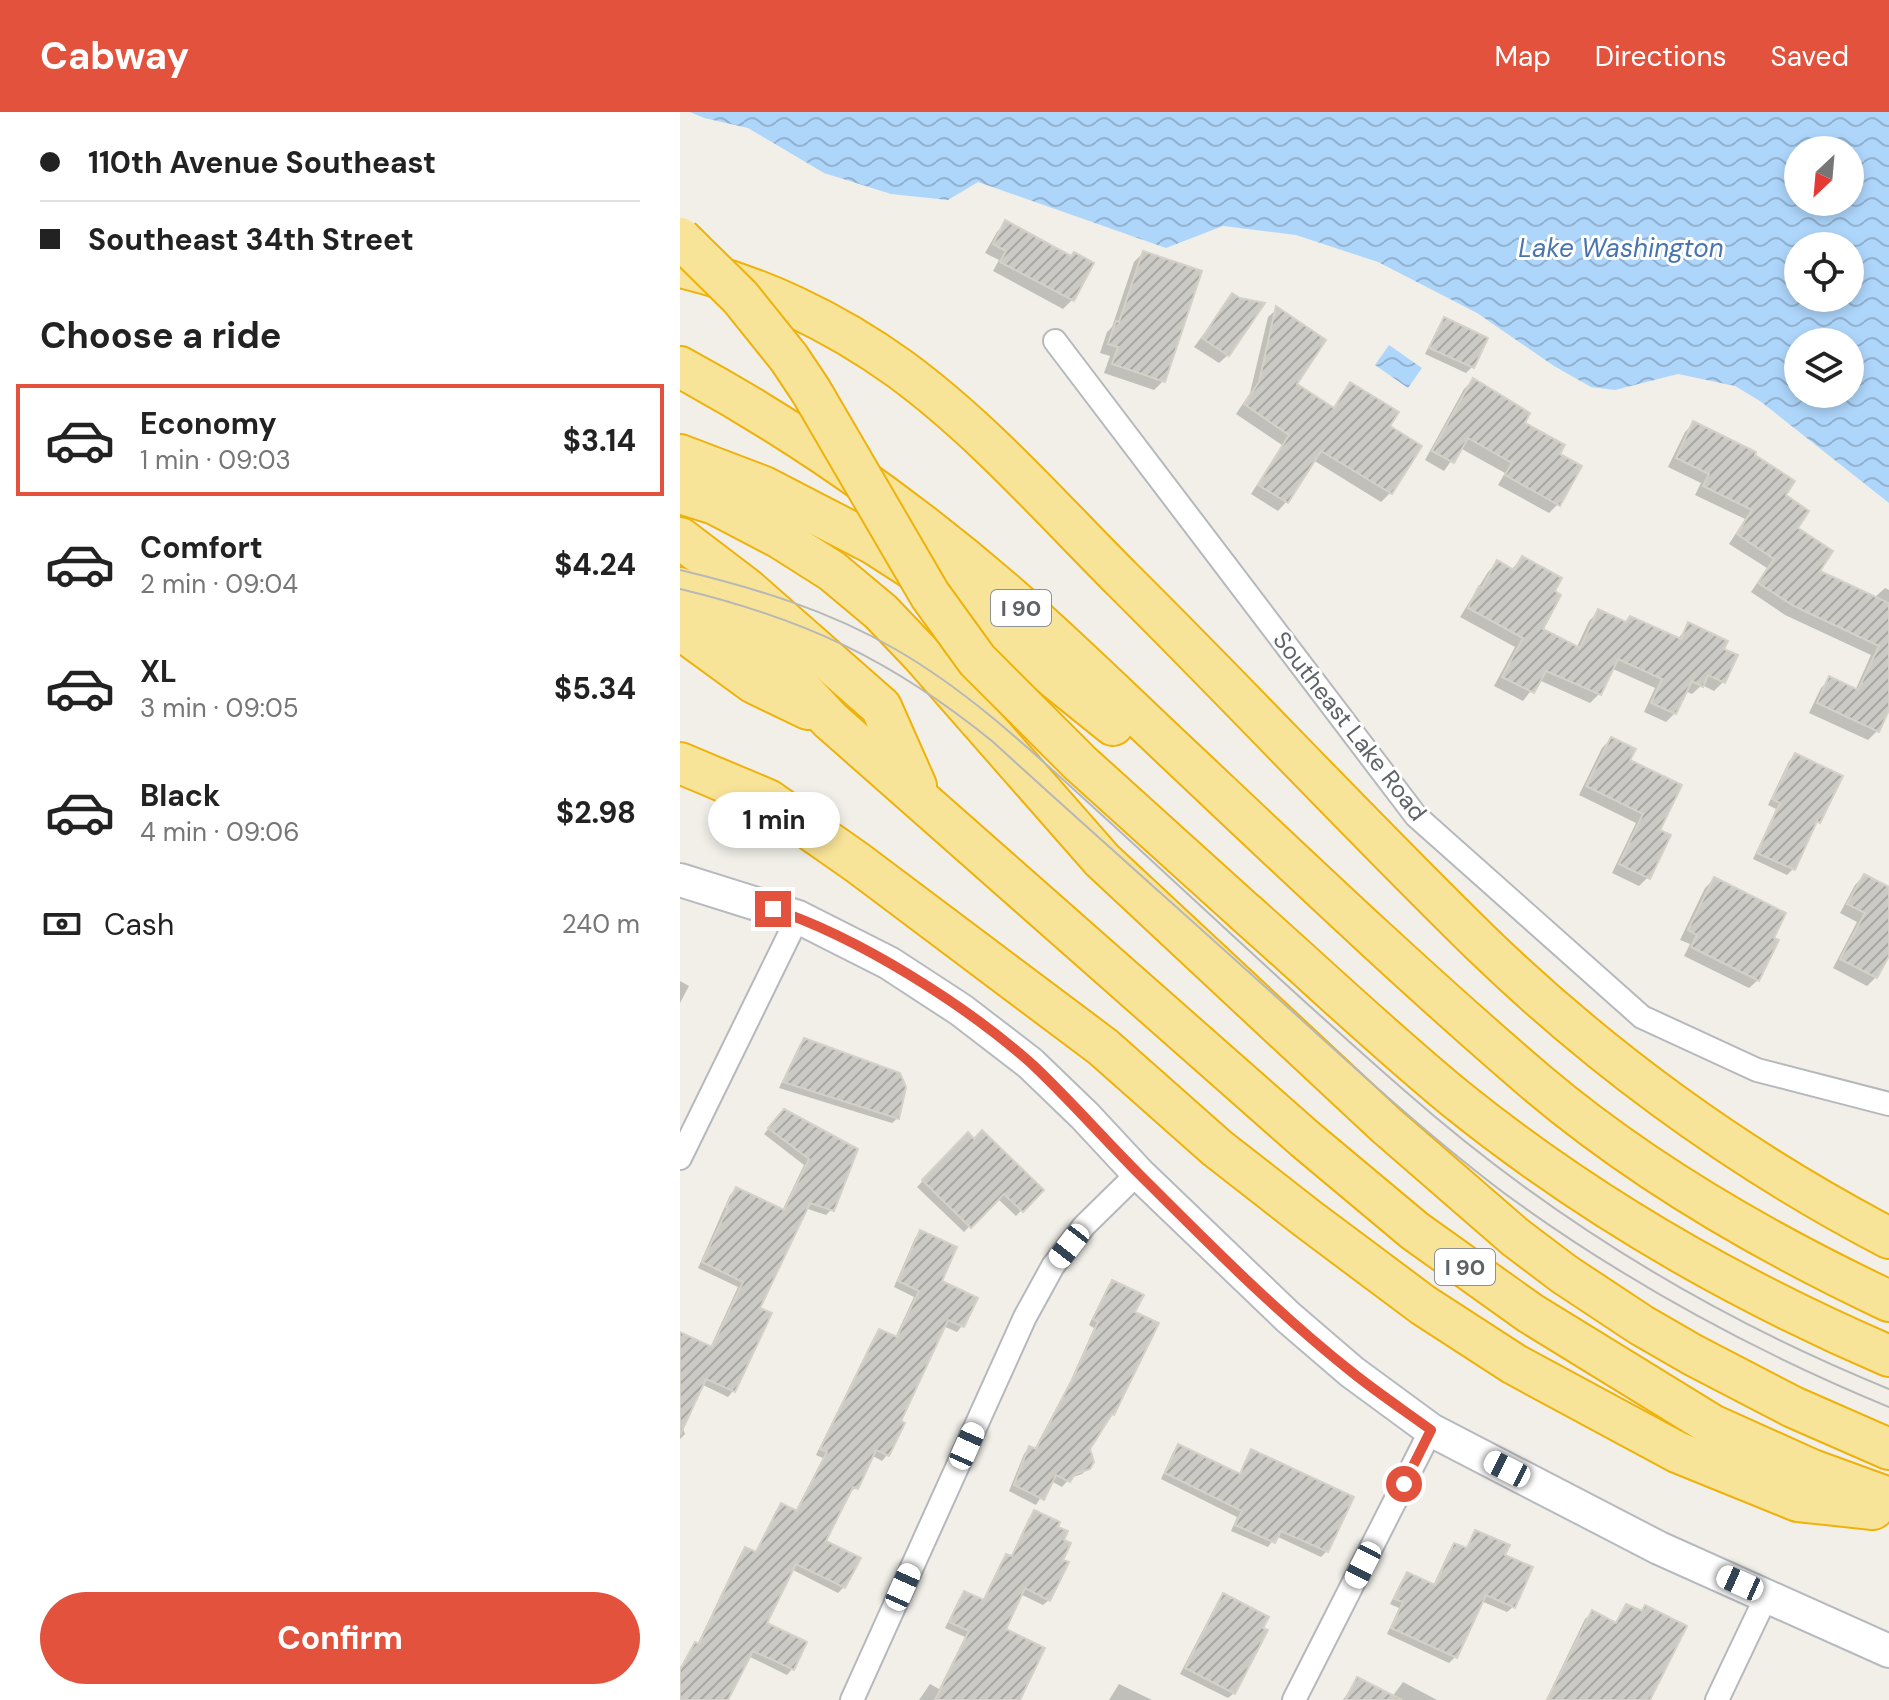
<!DOCTYPE html>
<html lang="en">
<head>
<meta charset="utf-8">
<style>
	body { margin:0; font-family:"DM Sans",sans-serif; background:#f6f6f6; color:#222; height:100vh; display:flex; flex-direction:column; font-size:30px; white-space:nowrap }
	* { box-sizing:border-box; margin:0 }
	p { font-size:26px; color:#767676 }
	.icon { flex:none; width:44px; height:44px; fill:none; stroke:currentColor; stroke-width:2; stroke-linecap:round; stroke-linejoin:round }
	.map { position:relative; flex:1; overflow:hidden }
	.panel { display:flex; flex-direction:column; background:#fff; width:680px }
	.panel>* { flex:none }
	.banner { display:grid; align-content:center; height:176px; padding:0 40px; background:#fff }
	.needle { width:52px; rotate:206deg }
	.buttons { position:absolute; left:1104px; top:24px; display:grid; gap:16px }
	.buttons a { display:grid; place-items:center; width:80px; height:80px; border-radius:50%; background:#fff; box-shadow:0 4px 12px #0003; font-size:40px }
	.end { position:absolute; width:36px; height:36px; margin:-18px; border:10px solid #e2523d; background:#fff; box-shadow:0 0 0 4px #fff }
	.from { border-radius:50% }
	.bubble { position:absolute; height:56px; border-radius:28px; background:#fff; box-shadow:0 4px 12px #0003; font-size:26px; font-weight:700; line-height:56px; text-align:center }
	.car { position:absolute; width:24px; height:48px; margin:-24px -12px; border-radius:10px; box-shadow:0 0 6px 2px #0007; background:linear-gradient(#fff 24%,#345 0 40%,#fff 0 76%,#345 0 86%,#fff 0) }
	.banner b { display:flex; align-items:center; gap:28px; height:76px; font-size:30px }
	.banner b+b { border-top:2px solid #e0e0e0 }
	.banner i { width:20px; height:20px; background:#222 }
	ul { padding:0; list-style:none }
	li { display:flex; align-items:center; gap:24px; height:112px; margin:0 16px 12px; padding:0 24px; border:4px solid transparent; border-radius:0px }
	li div { flex:1 }
	li b { display:block; font-size:30px }
	li em { font-style:normal; font-weight:700 }
	li.selected { border-color:#e2523d }
	li>.icon { width:72px; height:72px; stroke-width:1.5 }
	h2 { padding:0 40px; font-size:36px; line-height:96px }
	.pay { display:flex; align-items:center; gap:20px; height:88px; padding:0 40px; font-size:30px }
	.pay p { margin-inline-start:auto }
	.button { display:flex; gap:16px; margin-top:auto; padding:16px 40px }
	.button a { flex:1; height:92px; border-radius:48px; background:#e2523d; color:#fff; font-size:32px; font-weight:700; line-height:92px; text-align:center }
	header { display:flex; align-items:center; gap:48px; box-sizing:border-box; height:112px; padding:0 40px; background:#e2523d; color:#fff }
	header strong { font-size:38px }
	nav { display:flex; gap:44px; margin-inline-start:auto; font-size:28px }
	main { display:flex; flex:1; min-height:0 }
	.map>svg:first-child { display:block }
</style>
</head>
<body>
<header>
<strong>Cabway</strong>
<nav><a>Map</a><a>Directions</a><a>Saved</a></nav>
</header>
<main>
<section class="panel">
<div class="banner">
<b><i class="from"></i>110th Avenue Southeast</b>
<b><i></i>Southeast 34th Street</b>
</div>
<h2>Choose a ride</h2>
<ul>
<li class="selected"><svg class="icon" aria-label="car" viewBox="0 0 24 24"><path d="M5 17H2v-5l4-1 3-4h7l3 4 3 1v5h-3M9 17h6M6 11h13"/><circle cx="7" cy="17" r="2"/><circle cx="17" cy="17" r="2"/></svg><div><b>Economy</b><p>1 min · 09:03</p></div><em>$3.14</em></li>
<li><svg class="icon" aria-label="car" viewBox="0 0 24 24"><path d="M5 17H2v-5l4-1 3-4h7l3 4 3 1v5h-3M9 17h6M6 11h13"/><circle cx="7" cy="17" r="2"/><circle cx="17" cy="17" r="2"/></svg><div><b>Comfort</b><p>2 min · 09:04</p></div><em>$4.24</em></li>
<li><svg class="icon" aria-label="car" viewBox="0 0 24 24"><path d="M5 17H2v-5l4-1 3-4h7l3 4 3 1v5h-3M9 17h6M6 11h13"/><circle cx="7" cy="17" r="2"/><circle cx="17" cy="17" r="2"/></svg><div><b>XL</b><p>3 min · 09:05</p></div><em>$5.34</em></li>
<li><svg class="icon" aria-label="car" viewBox="0 0 24 24"><path d="M5 17H2v-5l4-1 3-4h7l3 4 3 1v5h-3M9 17h6M6 11h13"/><circle cx="7" cy="17" r="2"/><circle cx="17" cy="17" r="2"/></svg><div><b>Black</b><p>4 min · 09:06</p></div><em>$2.98</em></li>
</ul>
<div class="pay"><svg class="icon" aria-label="cash" viewBox="0 0 24 24"><path d="M3 7h18v10H3z"/><circle cx="12" cy="12" r="2"/></svg>Cash<p>240 m</p></div>
<div class="button"><a>Confirm</a></div>
</section>
<div class="map">
<svg width="1209" height="1588" viewBox="0 0 1209 1588">
	<defs>
		<pattern id="water-waves" width="16" height="10" patternUnits="userSpaceOnUse" patternTransform="scale(2)"><rect width="16" height="10" fill="#aed6fb"/><path d="M0 5q4-4 8 0t8 0" fill="none" stroke="#91b1cf"/></pattern>
		<pattern id="building-hatch" width="6" height="6" patternUnits="userSpaceOnUse" patternTransform="scale(2)"><rect width="6" height="6" fill="#cccac5"/><path d="M-1 1l2-2M0 6l6-6M5 7l2-2" fill="none" stroke="#a9a8a4"/></pattern>
	</defs>
	<rect width="100%" height="100%" fill="#f1efe8"/>
	<g fill="url(#water-waves)" fill-rule="evenodd">
		<path d="M10,0H1209V391L1080,289L1055,274L998,262L935,278L911,275L874,254L797,201L698,150L616,123L543,114L486,136L298,70L268,88L211,82L144,61L68,16L24,6ZM1118,38H1170V90H1118ZM1118,134H1170V186H1118ZM1118,230H1170V282H1118Z"/>
		<polygon points="709,233 742,256 728,276 695,253"/>
	</g>
	<g fill="#0003">
		<polygon points="326,111 392,188 383,197 313,159 319,148 305,141 317,120"/>
		<polygon points="463,141 483,269 474,278 424,261 430,244 420,241 427,220 432,215 454,150"/>
		<polygon points="552,184 548,243 539,251 514,235"/>
		<polygon points="597,197 614,273 652,297 670,272 707,315 739,335 710,381 701,390 633,348 606,390 598,399 571,382 602,333 556,302 570,281 588,205"/>
		<polygon points="764,208 805,227 792,255 786,261 745,242 759,214"/>
		<polygon points="793,268 877,343 878,392 869,401 818,373 825,361 780,336 764,359 745,348 784,277"/>
		<polygon points="1014,311 1072,343 1103,384 1115,417 1137,460 1194,486 1205,476 1209,478 1209,593 1197,619 1188,628 1129,601 1141,576 1150,567 1175,579 1191,543 1105,503 1071,480 1087,456 1049,432 1065,407 1015,383 1021,371 988,355 1005,320"/>
		<polygon points="842,446 860,517 896,537 909,509 918,500 945,512 997,528 1009,513 1042,538 1043,570 1034,579 1022,573 1012,582 1005,579 995,601 986,610 964,600 975,576 931,556 919,582 910,591 859,568 843,589 814,574 835,535 780,505 808,460 817,451 831,458"/>
		<polygon points="931,627 948,649 978,719 968,765 959,774 932,761 956,711 899,683 922,636"/>
		<polygon points="1115,643 1138,710 1132,716 1113,757 1107,763 1073,747 1096,697 1088,693 1109,649"/>
		<polygon points="1184,764 1209,777 1209,840 1196,865 1187,874 1153,856 1177,810 1160,801 1175,773"/>
		<polygon points="1034,767 1078,868 1069,876 1004,844 1010,832 1000,828 1025,776"/>
		<polygon points="0,869 9,874 0,891"/>
		<polygon points="124,928 218,1006 212,1011 99,976 119,934"/>
		<polygon points="98,1005 175,1038 152,1097 146,1103 125,1096 78,1197 53,1279 48,1285 21,1272 2,1314 5,1322 0,1327 0,1222 30,1236 58,1175 18,1156 50,1083 56,1077 102,1099 124,1053 84,1022"/>
		<polygon points="288,1023 361,1078 336,1104 317,1086 284,1120 237,1075"/>
		<polygon points="240,1121 259,1170 282,1214 277,1220 263,1214 218,1310 207,1343 202,1349 191,1343 176,1376 168,1381 143,1430 164,1475 158,1481 111,1457 85,1512 112,1557 107,1563 68,1544 48,1588 0,1588 0,1556 10,1538 17,1533 60,1443 66,1437 75,1441 96,1399 102,1394 115,1400 143,1346 136,1343 194,1225 199,1219 215,1226 234,1185 214,1175 235,1126"/>
		<polygon points="432,1170 453,1201 433,1302 408,1337 408,1356 402,1362 390,1366 382,1375 371,1369 356,1393 329,1379 344,1342 349,1336 354,1338 390,1270 414,1216 409,1213 427,1176"/>
		<polygon points="499,1335 557,1372 570,1344 568,1344 572,1340 647,1439 641,1445 596,1424 588,1435 551,1419 557,1405 481,1367 493,1340"/>
		<polygon points="355,1401 369,1488 363,1493 340,1482 323,1518 337,1588 239,1588 250,1572 259,1577 285,1525 265,1516 279,1487 284,1481 302,1490 321,1450 327,1444 330,1446 349,1406"/>
		<polygon points="796,1420 823,1444 833,1495 827,1500 801,1489 775,1545 769,1551 707,1522 719,1496 710,1492 722,1468 727,1462 753,1474 769,1439 775,1433 785,1437"/>
		<polygon points="544,1484 554,1581 548,1586 500,1562 538,1489"/>
		<polygon points="946,1494 960,1501 965,1496 1005,1515 970,1588 866,1588 905,1507 912,1501 934,1512"/>
		<polygon points="677,1567 712,1585 723,1570 757,1588 663,1588"/>
		<polygon points="439,1572 472,1588 429,1588"/>
	</g>
	<g fill="url(#building-hatch)" stroke="#d5d1c7" stroke-width="2">
		<polygon points="325,108 391,144 394,140 414,151 394,189 320,150 326,139 313,132"/>
		<polygon points="463,139 522,159 485,270 432,252 438,235 428,232 436,209 439,210"/>
		<polygon points="552,181 560,186 585,191 549,244 522,226"/>
		<polygon points="596,194 646,228 617,272 654,296 670,270 719,300 710,314 742,334 712,382 641,339 608,391 578,373 609,323 564,292 579,270"/>
		<polygon points="764,205 808,226 794,256 749,236"/>
		<polygon points="793,266 850,301 845,311 885,333 880,342 902,354 880,394 825,363 832,351 788,326 774,351 752,339"/>
		<polygon points="1013,309 1076,340 1075,343 1115,369 1106,383 1129,399 1118,416 1153,439 1140,459 1209,491 1209,598 1199,620 1137,591 1149,564 1178,578 1199,534 1114,494 1078,471 1094,447 1057,422 1072,398 1023,374 1029,362 996,346"/>
		<polygon points="842,444 882,466 875,479 881,483 863,517 900,536 918,497 946,510 950,504 1001,527 1008,510 1048,529 1044,537 1058,543 1045,571 1028,563 1023,575 1012,569 996,602 971,591 982,567 938,547 921,583 866,559 854,581 822,565 843,526 788,496 799,474 802,476 817,448 834,458"/>
		<polygon points="931,625 956,637 950,648 1002,673 980,718 991,723 970,767 939,752 963,702 906,674"/>
		<polygon points="1115,641 1163,664 1140,711 1137,709 1115,758 1077,741 1100,691 1092,687"/>
		<polygon points="1184,762 1209,775 1209,844 1197,866 1160,847 1185,801 1167,792"/>
		<polygon points="1034,765 1106,801 1094,826 1099,828 1079,869 1011,835 1017,823 1008,818"/>
		<polygon points="124,926 220,961 226,975 219,1007 103,970"/>
		<polygon points="104,997 178,1037 154,1099 130,1091 80,1196 92,1201 55,1280 26,1267 0,1323 0,1220 32,1235 63,1170 22,1150 48,1096 46,1095 56,1075 104,1098 129,1047 88,1016"/>
		<polygon points="302,1018 364,1078 343,1100 324,1082 291,1116 242,1068 288,1020 294,1027"/>
		<polygon points="240,1118 277,1135 262,1169 298,1186 284,1215 268,1208 221,1309 225,1311 209,1344 196,1338 178,1377 173,1375 146,1429 181,1446 165,1476 116,1452 87,1511 127,1530 114,1558 73,1539 48,1588 0,1588 0,1558 15,1530 19,1532 65,1435 76,1440 101,1391 117,1399 147,1340 140,1337 199,1217 217,1225 239,1179 218,1169"/>
		<polygon points="432,1168 464,1183 455,1200 479,1211 434,1303 432,1302 410,1337 414,1350 410,1357 395,1362 390,1370 376,1363 364,1388 334,1373 349,1334 356,1337 395,1262 418,1210 413,1207"/>
		<polygon points="498,1332 560,1362 571,1337 674,1385 648,1440 601,1419 595,1431 555,1413 562,1399 485,1361"/>
		<polygon points="354,1398 380,1410 378,1415 388,1419 384,1428 391,1431 383,1448 389,1450 370,1489 345,1476 326,1517 365,1536 340,1588 255,1588 289,1519 269,1510 284,1479 304,1488 326,1442 332,1444"/>
		<polygon points="795,1418 830,1433 825,1443 853,1455 835,1496 806,1483 777,1546 711,1516 723,1490 714,1487 727,1460 755,1473 774,1431 787,1436"/>
		<polygon points="543,1481 589,1505 583,1516 588,1518 555,1582 505,1556"/>
		<polygon points="946,1492 962,1499 965,1493 1007,1514 970,1588 867,1588 912,1498 936,1511"/>
		<polygon points="677,1565 722,1588 665,1588"/>
	</g>
	<g fill="none" stroke-linecap="round" stroke-linejoin="round">
		<g stroke="#b5b8bc" stroke-width="26">
			<g id="street">
				<polyline points="375,229 736,704 962,905 1077,958 1209,992"/>
				<polyline points="0,1046 118,805"/>
				<polyline points="172,1588 345,1205 373,1154 404,1114 458,1061"/>
				<polyline points="614,1588 751,1318"/>
				<polyline points="1037,1588 1087,1483"/>
			</g>
		</g>
		<g stroke="#b6babf" stroke-width="36">
			<polyline id="secondary" points="0,768 118,805 209,851 281,898 350,951 405,1004 458,1061 608,1205 672,1260 751,1318 979,1436 1209,1539"/>
		</g>
		<g stroke="#eeb20b" stroke-width="44">
			<g id="highway">
				<path d="M0,155C78,173 155,210 220,257C302,317 371,396 443,468C564,588 680,713 802,832C923,949 1060,1048 1209,1126"/>
				<path d="M0,255C118,319 228,396 329,484C385,533 438,585 492,636C612,749 731,863 856,970C962,1060 1084,1130 1209,1189"/>
				<polyline points="0,343 84,375 194,432 239,461 305,510 433,613"/>
				<polyline points="0,381 35,392 100,426 152,459 201,500 242,543 422,748 706,1013 835,1125 884,1162 961,1213 1013,1243 1113,1295 1209,1337"/>
				<polyline points="0,426 67,477 201,595 236,674"/>
				<polyline points="0,476 94,548 150,608 625,1027 735,1119 850,1201 1032,1313 1132,1358 1209,1386"/>
				<polyline points="0,517 74,571 128,597"/>
				<polyline points="0,651 88,688 178,751 423,935 537,1036 628,1107 743,1193 834,1252 997,1340 1118,1389 1193,1397"/>
				<path d="M566,801C636,863 704,928 776,987C906,1092 1056,1178 1209,1244"/>
			</g>
		</g>
		<use href="#street" stroke="#fff" stroke-width="22"/>
		<use href="#secondary" stroke="#fff" stroke-width="32"/>
		<use href="#highway" stroke="#f8e498" stroke-width="40"/>
		<g stroke="#b6b7b8" stroke-width="2">
			<path d="M0,458C75,476 148,498 215,537C297,584 364,651 434,714C530,802 626,893 725,979C868,1105 1032,1205 1209,1277"/>
			<path d="M0,477C125,507 212,548 312,629C404,713 498,796 591,880C667,949 742,1019 824,1081C943,1168 1073,1239 1209,1295"/>
		</g>
		<g stroke="#eeb20b" stroke-width="44" stroke-linecap="butt">
			<polyline id="highway-bridge" points="0,126 60,185 109,246 131,279 250,483 297,548 400,651 566,801"/>
		</g>
		<use href="#highway-bridge" stroke="#f8e498" stroke-width="40"/>
	</g>
	<g fill="none" stroke-linecap="round" stroke-linejoin="round">
		<path stroke="#e2523d" stroke-width="10" d="M93,797C178,825 286,893 353,953C390,988 423,1026 459,1062C527,1130 597,1201 673,1261C698,1281 725,1299 751,1318L724,1372"/>
	</g>
	<g text-anchor="middle" dominant-baseline="central" stroke-width="6" stroke-linejoin="round" paint-order="stroke">
		<g fill="#fff" stroke="#8f9295" stroke-width="2">
			<rect x="311" y="478" width="60" height="36" rx="6"/>
			<rect x="755" y="1137" width="60" height="36" rx="6"/>
		</g>
		<g font-size="22" font-weight="bold" fill="#5f6368">
			<text x="341" y="496">I 90</text>
			<text x="785" y="1155">I 90</text>
		</g>
		<g font-size="24" fill="#5f6368" stroke="#fff">
			<text transform="translate(670 614) rotate(52)">Southeast Lake Road</text>
		</g>
		<g font-size="26" font-style="italic" fill="#4975ae" stroke="#fff">
			<text x="941" y="136">Lake Washington</text>
		</g>
	</g>
</svg>
<div class="buttons">
<a><svg class="needle" viewBox="-14 -14 28 28"><path d="M0-13l5 13h-10z" fill="#e53935"/><path d="M0 13l5-13h-10z" fill="#767676"/></svg></a>
<a><svg class="icon" aria-label="locate" viewBox="0 0 24 24"><circle cx="12" cy="12" r="6"/><path d="M12 2v4M12 18v4M2 12h4M18 12h4"/></svg></a>
<a><svg class="icon" aria-label="layers" viewBox="0 0 24 24"><path d="M12 4l9 5-9 5-9-5zM3 14l9 5 9-5"/></svg></a>
</div>
<i class="end from" style="left:724px;top:1372px"></i>
<i class="end" style="left:93px;top:797px"></i>
<div class="bubble" style="left:28px;top:680px;width:132px">1 min</div>
<i class="car" style="left:389px;top:1134px;rotate:218deg"></i>
<i class="car" style="left:287px;top:1334px;rotate:24deg"></i>
<i class="car" style="left:827px;top:1357px;rotate:297deg"></i>
<i class="car" style="left:683px;top:1453px;rotate:207deg"></i>
<i class="car" style="left:1060px;top:1471px;rotate:294deg"></i>
<i class="car" style="left:223px;top:1475px;rotate:24deg"></i>
</div>
</main>
</body>
</html>
